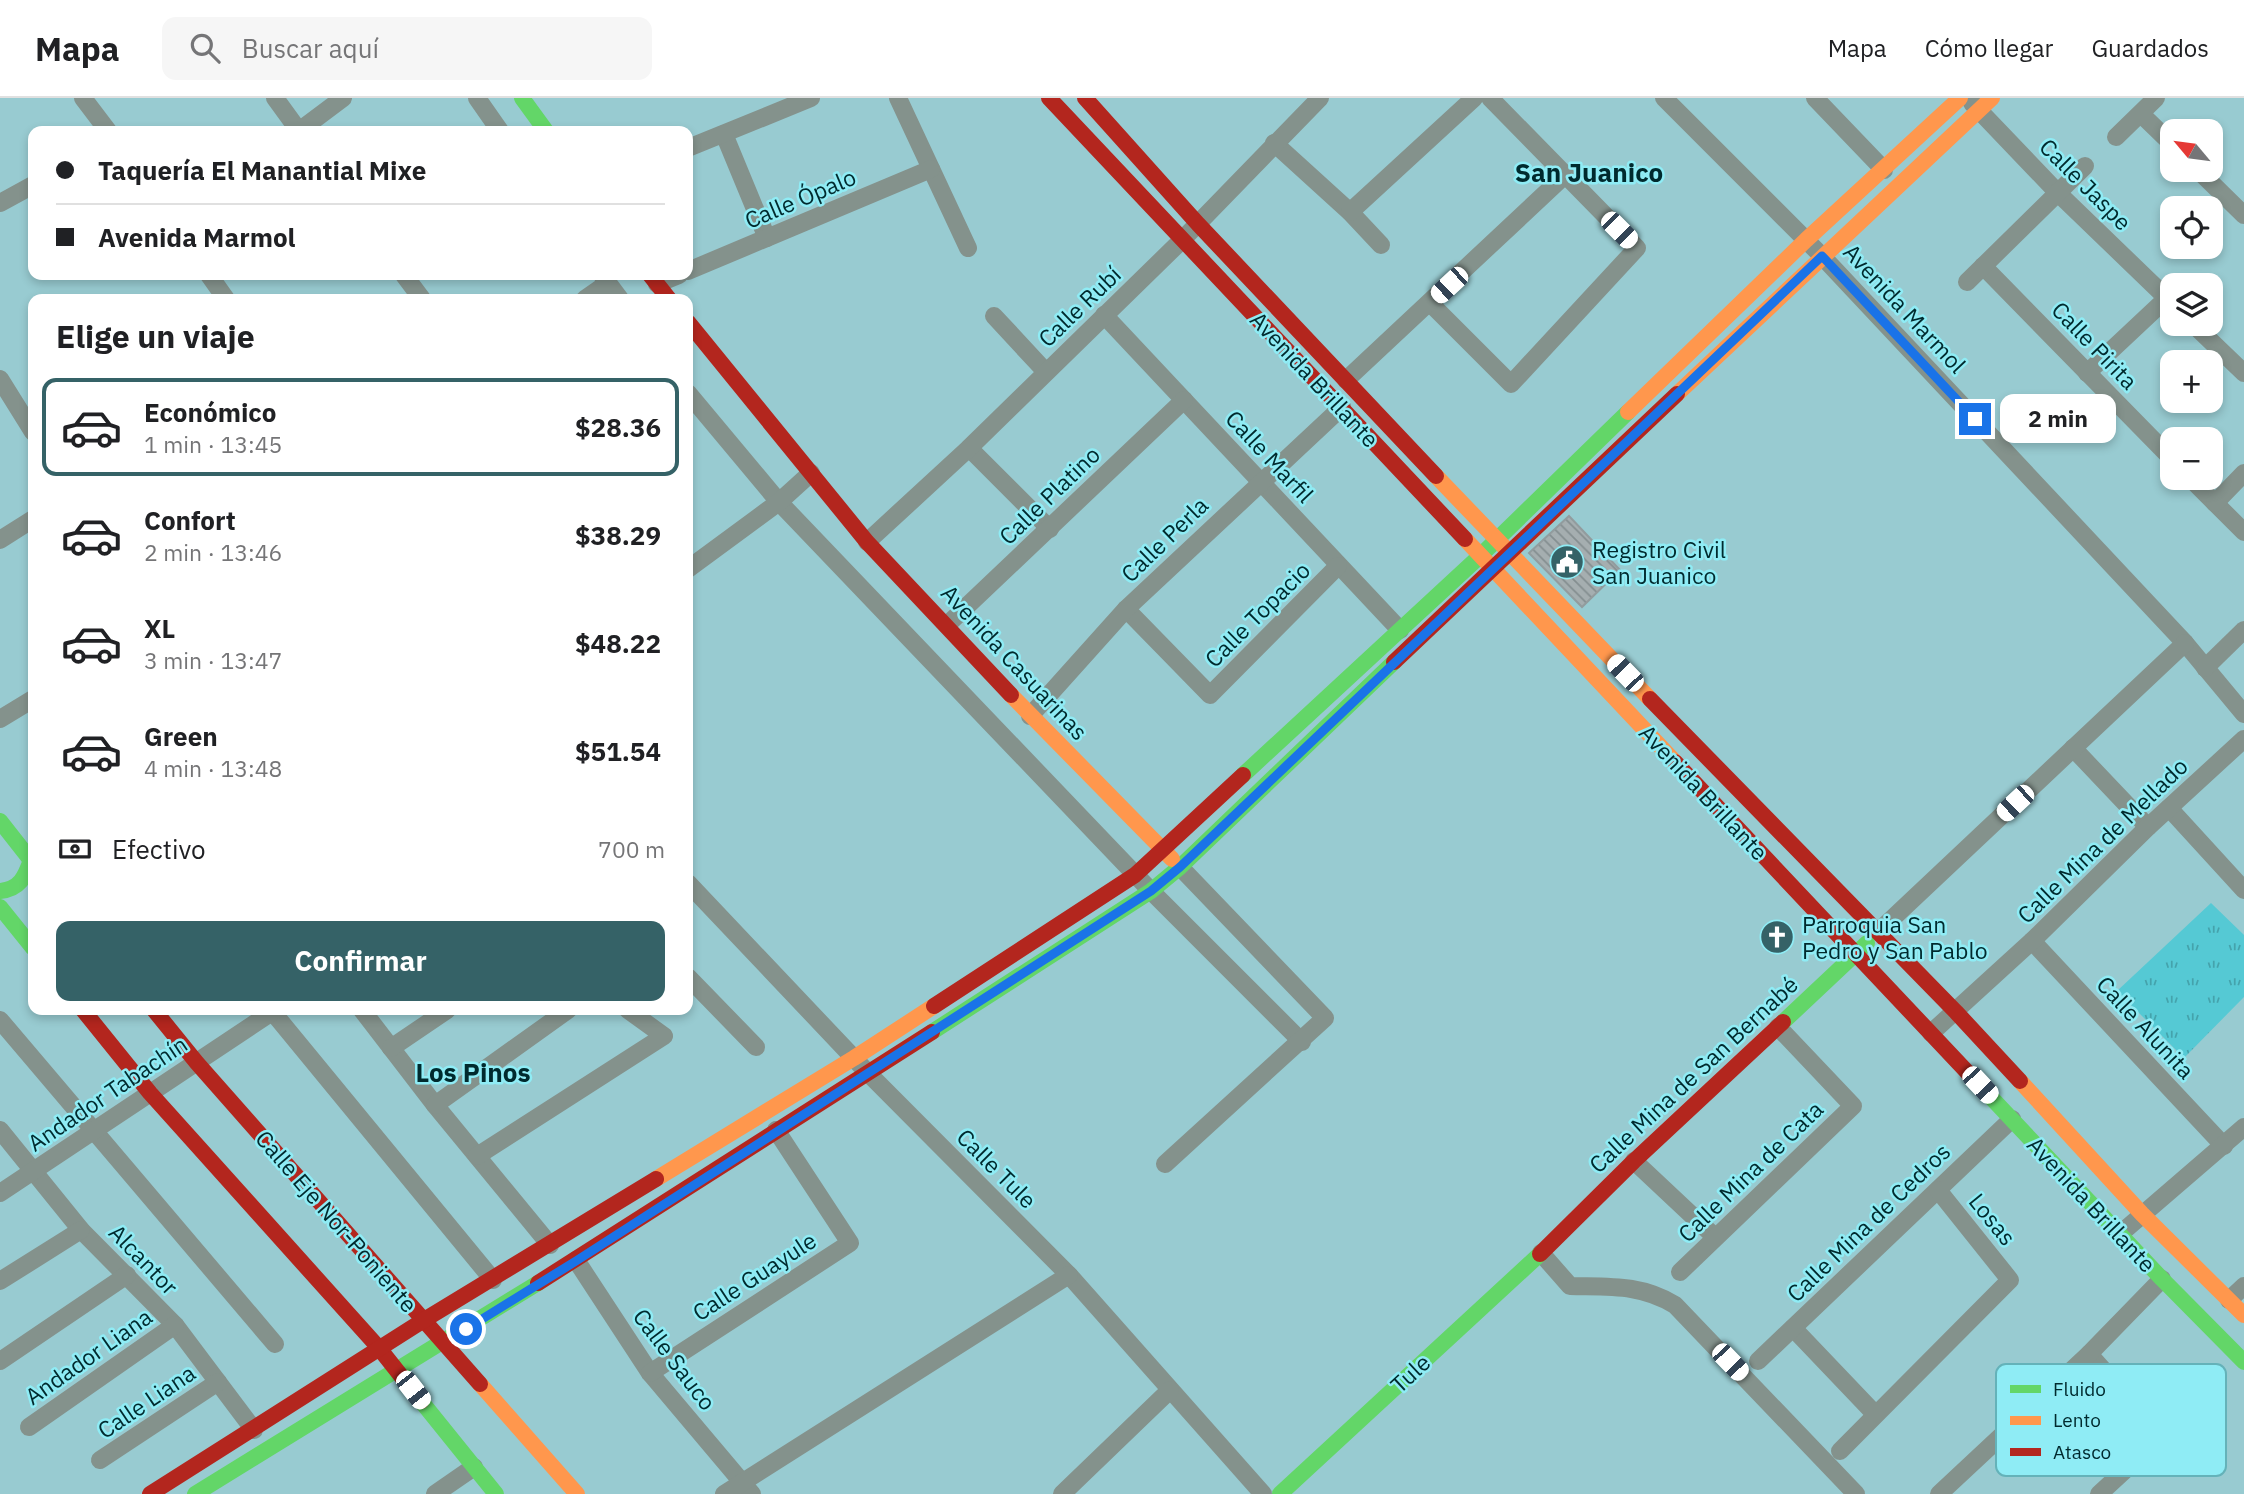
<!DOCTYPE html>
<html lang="es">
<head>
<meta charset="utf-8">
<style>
	body { margin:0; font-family:"IBM Plex Sans",sans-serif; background:#f6f6f6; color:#202124; height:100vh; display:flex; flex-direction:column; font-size:26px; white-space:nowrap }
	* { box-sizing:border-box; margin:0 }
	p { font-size:23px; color:#757577 }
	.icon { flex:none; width:38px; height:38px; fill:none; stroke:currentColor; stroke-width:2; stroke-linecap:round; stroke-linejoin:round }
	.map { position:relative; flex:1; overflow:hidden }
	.details { position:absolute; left:28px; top:196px; width:665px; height:721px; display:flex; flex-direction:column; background:#fff; border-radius:14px; box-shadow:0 4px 10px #0003 }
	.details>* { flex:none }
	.banner { position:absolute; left:28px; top:28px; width:665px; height:154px; border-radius:14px; box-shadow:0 4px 10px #0003; display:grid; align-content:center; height:154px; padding:0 28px; background:#fff }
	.needle { width:46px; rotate:299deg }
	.buttons { position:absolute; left:2160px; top:21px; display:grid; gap:14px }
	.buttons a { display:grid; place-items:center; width:63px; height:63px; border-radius:14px; background:#fff; box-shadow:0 4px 10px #0003; font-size:35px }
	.end { position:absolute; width:32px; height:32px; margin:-16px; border:9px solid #1a73e8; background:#fff; box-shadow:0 0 0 4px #fff }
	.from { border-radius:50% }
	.bubble { position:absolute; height:49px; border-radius:14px; background:#fff; box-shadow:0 4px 10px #0003; font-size:23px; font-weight:700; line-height:49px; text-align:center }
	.car { position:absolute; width:21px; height:42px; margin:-21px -10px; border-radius:9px; box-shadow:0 0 5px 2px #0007; background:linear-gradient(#fff 24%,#345 0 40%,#fff 0 76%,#345 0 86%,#fff 0) }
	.banner b { display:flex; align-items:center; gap:24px; height:66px; font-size:26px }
	.banner b+b { border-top:2px solid #e0e0e0 }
	.banner i { width:18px; height:18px; background:#202124 }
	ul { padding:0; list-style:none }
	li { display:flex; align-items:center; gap:21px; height:98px; margin:0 14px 10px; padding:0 14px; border:4px solid transparent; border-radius:14px }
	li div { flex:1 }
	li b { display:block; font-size:26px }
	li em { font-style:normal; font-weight:700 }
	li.selected { border-color:#356267 }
	li>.icon { width:63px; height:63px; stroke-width:1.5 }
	h2 { padding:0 28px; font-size:32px; line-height:84px }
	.pay { display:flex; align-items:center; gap:18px; height:77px; padding:0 28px; font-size:26px }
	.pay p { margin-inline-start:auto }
	.primary-button { display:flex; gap:14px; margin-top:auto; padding:14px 28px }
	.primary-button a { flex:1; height:80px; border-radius:14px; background:#356267; color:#fff; font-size:28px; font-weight:700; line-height:80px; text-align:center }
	header { display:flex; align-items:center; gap:42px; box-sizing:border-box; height:98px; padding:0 35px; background:#fff; border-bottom:2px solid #e0e0e0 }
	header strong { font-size:33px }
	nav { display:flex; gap:38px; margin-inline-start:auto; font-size:24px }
	.search { width:490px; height:63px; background:#f6f6f6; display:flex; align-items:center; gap:18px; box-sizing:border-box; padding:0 24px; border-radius:14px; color:#757577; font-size:26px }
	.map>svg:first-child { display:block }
</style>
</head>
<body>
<header>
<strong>Mapa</strong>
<div class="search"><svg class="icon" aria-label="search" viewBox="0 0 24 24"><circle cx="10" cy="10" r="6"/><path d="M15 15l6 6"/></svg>Buscar aquí</div>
<nav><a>Mapa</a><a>Cómo llegar</a><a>Guardados</a></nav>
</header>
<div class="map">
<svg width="2244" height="1396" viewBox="0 0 2244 1396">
	<defs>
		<pattern id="grass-tufts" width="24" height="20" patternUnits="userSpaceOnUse" patternTransform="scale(1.75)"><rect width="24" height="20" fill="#55c9d4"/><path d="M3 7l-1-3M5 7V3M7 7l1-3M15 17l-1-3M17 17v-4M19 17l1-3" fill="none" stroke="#44a3ac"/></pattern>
		<pattern id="building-back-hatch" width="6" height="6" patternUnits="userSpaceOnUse" patternTransform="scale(1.75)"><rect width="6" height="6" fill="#a5aeb0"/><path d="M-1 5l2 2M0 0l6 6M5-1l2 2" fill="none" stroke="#848e90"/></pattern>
	</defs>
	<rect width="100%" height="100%" fill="#98cbd1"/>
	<polygon fill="url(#grass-tufts)" points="2211,805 2244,837 2244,899 2184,960 2117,893"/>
	<polygon fill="url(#building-back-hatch)" stroke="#929c9e" stroke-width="2" points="1569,418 1620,472 1582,509 1529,455"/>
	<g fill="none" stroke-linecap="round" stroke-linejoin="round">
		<g stroke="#84928c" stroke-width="18">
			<polyline points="83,0 108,33"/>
			<polyline points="275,0 299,33"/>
			<polyline points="477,0 500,33"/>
			<polyline points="898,0 968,150"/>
			<polyline points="1664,0 1822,158 2185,545 2244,616"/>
			<polyline points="1815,0 1884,72"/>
			<polyline points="1972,5 2058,95 2172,205"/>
			<polyline points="2141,16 2172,46"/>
			<polyline points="299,33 343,0"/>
			<polyline points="724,36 767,140"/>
			<polyline points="2116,39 2156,0"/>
			<polyline points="1274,45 1350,114 1381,147"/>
			<polyline points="688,50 811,0"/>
			<polyline points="2198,72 2244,117"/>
			<polyline points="0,105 33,87"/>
			<polyline points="1350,114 1474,0"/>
			<polyline points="1983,168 2172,361"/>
			<polyline points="688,173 931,71"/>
			<polyline points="209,177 226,201"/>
			<polyline points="404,177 422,201"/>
			<polyline points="602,177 620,201"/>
			<polyline points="1967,184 2085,68"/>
			<polyline points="657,186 679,177"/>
			<polyline points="585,201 608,185"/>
			<polyline points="1430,205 1511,286 1637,150 1490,0"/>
			<polyline points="1104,217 1400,532"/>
			<polyline points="994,218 1046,274"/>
			<polyline points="2193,226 2244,275"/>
			<polyline points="2087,275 2167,200"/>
			<polyline points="0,281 33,334"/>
			<polyline points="1346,282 1564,78"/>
			<polyline points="688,295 779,404 1151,793 1302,944"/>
			<polyline points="969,350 1050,431"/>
			<polyline points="2190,380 2244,434"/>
			<polyline points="2215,405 2244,375"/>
			<polyline points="0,442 33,421"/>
			<polyline points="867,444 969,350 1183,141 1320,0"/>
			<polyline points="688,471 779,404 811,375"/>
			<polyline points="1126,511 1210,597 1338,468"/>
			<polyline points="947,527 1184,302"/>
			<polyline points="2205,570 2244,532"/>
			<polyline points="1030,618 1126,511 1342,309"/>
			<polyline points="0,621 33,601"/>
			<polyline points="2073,650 2148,729"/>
			<polyline points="2169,710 2244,792"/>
			<polyline points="688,785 867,974 1069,1177 1263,1396"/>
			<polyline points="1878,834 2185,545"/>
			<polyline points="2032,843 2224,1048"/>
			<polyline points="688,879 756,949"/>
			<polyline points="271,912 493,1182"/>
			<polyline points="362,912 435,1007 550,1147"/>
			<polyline points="0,922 275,1246"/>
			<polyline points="1931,935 2032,843 2148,729 2244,641"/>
			<polyline points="391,950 447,912"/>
			<polyline points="435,1007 568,912"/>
			<polyline points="0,1032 81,1132 175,1227 254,1332"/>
			<polyline points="477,1058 664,938 628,912"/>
			<polyline points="1634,1063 1715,1139"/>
			<polyline points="1165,1066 1325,920 1180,769"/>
			<polyline points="0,1095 275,912"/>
			<polyline points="2120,1136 2244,1029"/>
			<path d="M1541,1155L1570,1188C1609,1189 1641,1186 1675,1207L1856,1396"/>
			<polyline points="576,1162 650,1275 752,1396"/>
			<polyline points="1680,1174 1853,1008 1778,929"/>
			<polyline points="0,1183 81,1132"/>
			<polyline points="2229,1202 2244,1188"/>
			<polyline points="1793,1230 1875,1316"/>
			<polyline points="2089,1256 2162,1338 2099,1396"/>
			<polyline points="0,1263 127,1177"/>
			<polyline points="1758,1263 2012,1021"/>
			<polyline points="650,1275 850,1145 776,1032"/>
			<polyline points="29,1329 175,1227"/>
			<polyline points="1840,1353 2010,1182 1938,1092"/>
			<polyline points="100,1362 218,1284"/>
			<polyline points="435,1396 474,1369"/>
			<polyline points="724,1396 1069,1177"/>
			<polyline points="1062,1396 1170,1292"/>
			<polyline points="1939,1396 2089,1256 2162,1181"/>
		</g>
		<g stroke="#63d668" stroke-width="16">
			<polyline points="522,0 546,33"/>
			<polyline points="1243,677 1480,458 1628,314"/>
			<polyline points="0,723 33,765"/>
			<path d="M0,793C20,791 25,779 31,762"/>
			<polyline points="0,809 33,850"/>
			<polyline points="1783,924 1867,845"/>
			<polyline points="932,934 1151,793 1180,769 1394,564"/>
			<polyline points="1986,994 2162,1181 2244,1264"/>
			<polyline points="421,1303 496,1396"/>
			<polyline points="195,1396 538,1185"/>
			<polyline points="1280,1396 1540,1156"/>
		</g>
		<g stroke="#ff974d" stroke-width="16">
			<polyline points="1677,296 1992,0"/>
			<polyline points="1628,314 1806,142 1960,0"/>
			<polyline points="1436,378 1650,601"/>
			<polyline points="1465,441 1675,664"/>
			<polyline points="1011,597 1172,761"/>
			<polyline points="2020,983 2142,1116 2244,1217"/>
			<polyline points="656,1081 854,960 934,908"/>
			<polyline points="480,1286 577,1396"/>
		</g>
		<g stroke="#b3261e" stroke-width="16">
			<polyline points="1049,0 1465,441"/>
			<polyline points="1085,0 1198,126 1436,378"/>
			<polyline points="650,177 669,201"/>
			<polyline points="688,224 867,444 1011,597"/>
			<polyline points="1394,564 1677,296"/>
			<polyline points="1650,601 1956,914 2020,983"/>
			<polyline points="1675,664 1986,994"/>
			<polyline points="934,908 1135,777 1243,677"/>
			<polyline points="83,912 150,995 379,1250 421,1303"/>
			<polyline points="154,912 197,965 480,1286"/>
			<polyline points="1540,1156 1634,1063 1783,924"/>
			<polyline points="538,1185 932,934"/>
			<polyline points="150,1396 424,1222 656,1081"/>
		</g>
	</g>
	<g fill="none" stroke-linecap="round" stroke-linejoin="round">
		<polyline stroke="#1a73e8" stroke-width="9" points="466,1231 576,1163 1151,793 1180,769 1822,158 1975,321"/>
	</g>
	<defs>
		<g id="civic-disc" transform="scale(1.75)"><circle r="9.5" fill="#356267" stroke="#8fecf5"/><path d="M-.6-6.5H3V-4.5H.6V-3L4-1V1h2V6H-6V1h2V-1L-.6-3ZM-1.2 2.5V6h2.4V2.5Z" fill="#fff"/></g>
		<g id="church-disc" transform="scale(1.75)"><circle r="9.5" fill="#356267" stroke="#8fecf5"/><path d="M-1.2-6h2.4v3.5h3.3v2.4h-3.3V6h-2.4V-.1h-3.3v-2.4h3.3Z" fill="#fff"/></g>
	</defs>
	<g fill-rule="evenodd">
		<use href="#civic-disc" x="1567" y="464"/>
		<use href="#church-disc" x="1777" y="839"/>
	</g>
	<g text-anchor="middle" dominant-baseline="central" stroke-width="5" stroke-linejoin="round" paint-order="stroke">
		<g font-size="23" fill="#002a2e" stroke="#8fecf5">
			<text transform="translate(2086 86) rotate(45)">Calle Jaspe</text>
			<text transform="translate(800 100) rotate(-23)">Calle Ópalo</text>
			<text transform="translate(1079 208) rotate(-44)">Calle Rubí</text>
			<text transform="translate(1905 210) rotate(47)">Avenida Marmol</text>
			<text transform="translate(2095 247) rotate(46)">Calle Pirita</text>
			<text transform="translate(1315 281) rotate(47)">Avenida Brillante</text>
			<text transform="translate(1270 358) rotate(47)">Calle Marfil</text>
			<text transform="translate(1049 397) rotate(-44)">Calle Platino</text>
			<text transform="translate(1164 441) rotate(-44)">Calle Perla</text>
			<text transform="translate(1257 516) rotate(-45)">Calle Topacio</text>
			<text transform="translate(1015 564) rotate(47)">Avenida Casuarinas</text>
			<text transform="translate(1704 694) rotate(47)">Avenida Brillante</text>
			<text transform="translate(2102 742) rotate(-44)">Calle Mina de Mellado</text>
			<text transform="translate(2146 929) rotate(47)">Calle Alunita</text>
			<text transform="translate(1693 976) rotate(-43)">Calle Mina de San Bernabé</text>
			<text transform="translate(107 995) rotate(-34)">Andador Tabachín</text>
			<text transform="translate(997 1070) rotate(45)">Calle Tule</text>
			<text transform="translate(1750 1073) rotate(-44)">Calle Mina de Cata</text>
			<text transform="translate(2092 1106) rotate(47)">Avenida Brillante</text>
			<text transform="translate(1993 1121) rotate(51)">Losas</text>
			<text transform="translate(337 1123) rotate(49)">Calle Eje Nor-Poniente</text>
			<text transform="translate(1868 1124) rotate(-44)">Calle Mina de Cedros</text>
			<text transform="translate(144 1161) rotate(46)">Alcantor</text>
			<text transform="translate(754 1178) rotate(-33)">Calle Guayule</text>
			<text transform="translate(88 1258) rotate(-35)">Andador Liana</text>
			<text transform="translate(675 1261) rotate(53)">Calle Sauco</text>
			<text transform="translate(1410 1275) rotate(-43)">Tule</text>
			<text transform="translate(146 1303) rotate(-34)">Calle Liana</text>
		</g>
		<g font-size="23" fill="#002a2e" stroke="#8fecf5" text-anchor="start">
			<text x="1592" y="451">Registro Civil<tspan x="1592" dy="26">San Juanico</tspan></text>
			<text x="1802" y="826">Parroquia San<tspan x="1802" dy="26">Pedro y San Pablo</tspan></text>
		</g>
		<g font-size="26" font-weight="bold" fill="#002a2e" stroke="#8fecf5">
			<text x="1589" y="74">San Juanico</text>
			<text x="473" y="974">Los Pinos</text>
		</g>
	</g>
	<rect x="1996" y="1266" width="230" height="112" rx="10" fill="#8fecf5" stroke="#64b2b9" stroke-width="2"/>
	<rect x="2010" y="1287" width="31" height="8" fill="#63d668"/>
	<rect x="2010" y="1318" width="31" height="9" fill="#ff974d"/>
	<rect x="2010" y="1350" width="31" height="8" fill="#b3261e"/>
	<g font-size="19" fill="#002a2e">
		<text x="2053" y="1298">Fluido</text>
		<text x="2053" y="1329">Lento</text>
		<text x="2053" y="1361">Atasco</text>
	</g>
</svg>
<div class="buttons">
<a><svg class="needle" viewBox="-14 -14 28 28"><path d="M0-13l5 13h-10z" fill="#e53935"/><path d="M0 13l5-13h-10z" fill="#757577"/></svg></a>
<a><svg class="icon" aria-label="locate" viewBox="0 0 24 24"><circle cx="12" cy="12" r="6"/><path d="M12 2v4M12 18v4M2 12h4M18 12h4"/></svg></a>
<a><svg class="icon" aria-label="layers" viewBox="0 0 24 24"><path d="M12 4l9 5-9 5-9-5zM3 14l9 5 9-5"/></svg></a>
<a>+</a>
<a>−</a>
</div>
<i class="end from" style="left:466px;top:1231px"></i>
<i class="end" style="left:1975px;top:321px"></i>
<div class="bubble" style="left:2000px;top:296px;width:116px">2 min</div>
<i class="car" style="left:1619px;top:132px;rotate:135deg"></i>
<i class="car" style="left:1449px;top:187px;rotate:227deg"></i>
<i class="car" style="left:1625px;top:575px;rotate:316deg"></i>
<i class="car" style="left:2015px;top:705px;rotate:227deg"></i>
<i class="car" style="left:1980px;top:987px;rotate:137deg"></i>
<i class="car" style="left:1730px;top:1264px;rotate:136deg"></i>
<i class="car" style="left:413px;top:1292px;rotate:142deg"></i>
<div class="banner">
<b><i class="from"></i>Taquería El Manantial Mixe</b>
<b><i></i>Avenida Marmol</b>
</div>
<section class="details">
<h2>Elige un viaje</h2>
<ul>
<li class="selected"><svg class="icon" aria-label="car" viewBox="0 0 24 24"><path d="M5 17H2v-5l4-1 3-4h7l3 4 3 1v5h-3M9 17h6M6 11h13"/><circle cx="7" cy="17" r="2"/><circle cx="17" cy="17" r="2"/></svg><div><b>Económico</b><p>1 min · 13:45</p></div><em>$28.36</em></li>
<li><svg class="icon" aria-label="car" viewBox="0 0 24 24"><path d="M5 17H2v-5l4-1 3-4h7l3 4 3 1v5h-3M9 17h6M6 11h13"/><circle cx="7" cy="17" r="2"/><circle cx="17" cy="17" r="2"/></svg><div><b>Confort</b><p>2 min · 13:46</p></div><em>$38.29</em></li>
<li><svg class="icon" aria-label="car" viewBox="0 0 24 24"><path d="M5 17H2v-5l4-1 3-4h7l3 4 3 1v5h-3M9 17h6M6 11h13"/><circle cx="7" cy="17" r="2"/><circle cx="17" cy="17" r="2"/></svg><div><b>XL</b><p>3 min · 13:47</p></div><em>$48.22</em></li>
<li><svg class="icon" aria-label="car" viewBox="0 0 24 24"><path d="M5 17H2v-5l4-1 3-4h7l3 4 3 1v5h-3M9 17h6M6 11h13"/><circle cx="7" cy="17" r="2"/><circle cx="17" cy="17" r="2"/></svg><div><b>Green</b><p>4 min · 13:48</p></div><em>$51.54</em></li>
</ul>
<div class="pay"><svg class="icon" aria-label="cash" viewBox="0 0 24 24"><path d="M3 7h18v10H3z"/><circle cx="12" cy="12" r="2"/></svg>Efectivo<p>700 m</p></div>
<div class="primary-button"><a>Confirmar</a></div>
</section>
</div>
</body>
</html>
